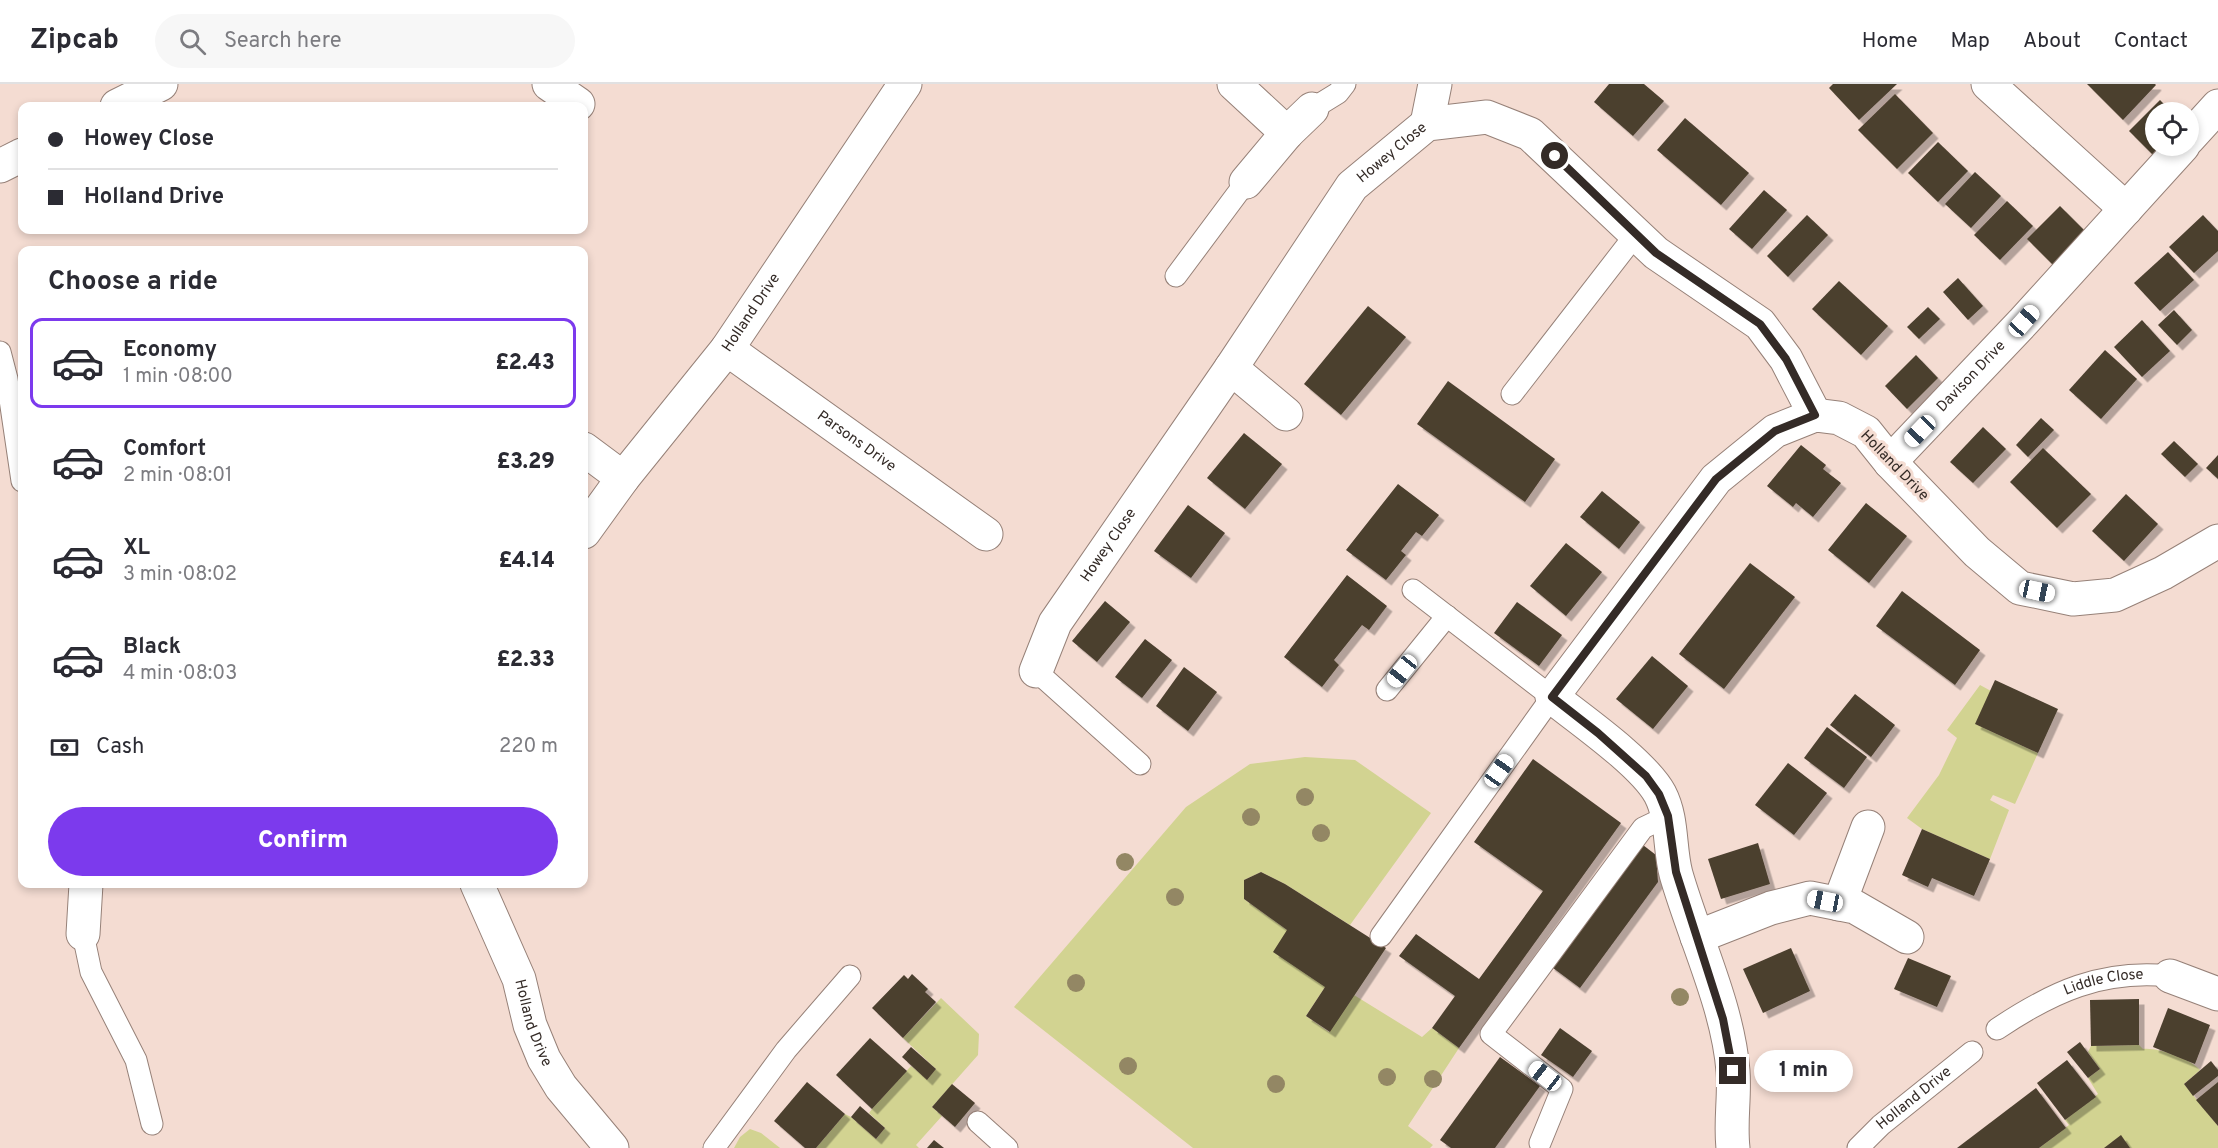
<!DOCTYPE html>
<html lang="en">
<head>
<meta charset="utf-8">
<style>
	body { margin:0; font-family:Overpass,sans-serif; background:#f7f7f7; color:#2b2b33; height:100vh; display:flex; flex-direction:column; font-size:22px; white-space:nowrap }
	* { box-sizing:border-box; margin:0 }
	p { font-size:20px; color:#7c7c81 }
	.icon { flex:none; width:33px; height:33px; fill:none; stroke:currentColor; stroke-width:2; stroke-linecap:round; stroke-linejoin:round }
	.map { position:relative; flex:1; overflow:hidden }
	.drawer { position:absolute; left:18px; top:162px; width:570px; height:642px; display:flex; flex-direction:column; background:#fff; border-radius:12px; box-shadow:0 3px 9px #0003 }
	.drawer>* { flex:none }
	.banner { position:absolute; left:18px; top:18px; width:570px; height:132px; border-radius:12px; box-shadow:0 3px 9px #0003; display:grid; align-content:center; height:132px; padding:0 30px; background:#fff }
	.fabs { position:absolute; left:2145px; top:18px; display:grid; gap:12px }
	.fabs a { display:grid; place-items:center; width:54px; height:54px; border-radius:50%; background:#fff; box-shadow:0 3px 9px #0003; font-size:30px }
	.end { position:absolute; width:27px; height:27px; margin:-14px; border:8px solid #342b27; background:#fff; box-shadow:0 0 0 3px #fff }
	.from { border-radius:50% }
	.bubble { position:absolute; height:42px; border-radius:21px; background:#fff; box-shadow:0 3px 9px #0003; font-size:20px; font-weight:800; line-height:42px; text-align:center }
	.car { position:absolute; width:18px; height:36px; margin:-18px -9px; border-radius:8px; box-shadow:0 0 4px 2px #0007; background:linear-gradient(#fff 24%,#345 0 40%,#fff 0 76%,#345 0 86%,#fff 0) }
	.banner b { display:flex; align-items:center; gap:21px; height:57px; font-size:22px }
	.banner b+b { border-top:2px solid #e1e1e2 }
	.banner i { width:15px; height:15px; background:#2b2b33 }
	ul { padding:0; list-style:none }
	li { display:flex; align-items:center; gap:18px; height:90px; margin:0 12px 9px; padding:0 18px; border:3px solid transparent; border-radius:12px }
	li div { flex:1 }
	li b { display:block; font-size:22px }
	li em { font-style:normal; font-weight:800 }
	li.selected { border-color:#7c3aed }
	li>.icon { width:54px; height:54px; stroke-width:1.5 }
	h2 { padding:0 30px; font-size:27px; line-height:72px }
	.pay { display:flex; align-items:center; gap:15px; height:66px; padding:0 30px; font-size:22px }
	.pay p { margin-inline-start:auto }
	.primary-button { display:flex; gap:12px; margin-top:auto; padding:12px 30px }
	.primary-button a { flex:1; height:69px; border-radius:36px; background:#7c3aed; color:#fff; font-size:24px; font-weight:800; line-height:69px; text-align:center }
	header { display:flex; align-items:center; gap:36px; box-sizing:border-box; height:84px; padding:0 30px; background:#fff; border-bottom:2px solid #e1e1e2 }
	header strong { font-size:28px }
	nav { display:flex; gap:33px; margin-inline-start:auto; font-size:21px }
	.search { width:420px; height:54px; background:#f7f7f7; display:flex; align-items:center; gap:15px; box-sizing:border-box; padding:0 21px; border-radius:33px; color:#7c7c81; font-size:22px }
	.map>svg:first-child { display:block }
</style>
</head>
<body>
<header>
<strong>Zipcab</strong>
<div class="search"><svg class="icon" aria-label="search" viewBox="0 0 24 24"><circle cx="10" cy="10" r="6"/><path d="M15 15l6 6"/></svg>Search here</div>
<nav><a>Home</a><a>Map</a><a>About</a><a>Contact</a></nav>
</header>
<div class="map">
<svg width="2218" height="1064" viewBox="0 0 2218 1064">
	<defs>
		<filter id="shadow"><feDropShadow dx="5.5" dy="5.5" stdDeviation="0" flood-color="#0004"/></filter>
	</defs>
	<rect width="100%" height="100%" fill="#f4dcd2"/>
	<g fill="#d2d391">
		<polygon points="1980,601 1991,607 1976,640 2038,669 2015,720 1993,711 1990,716 2009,726 1990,775 1922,745 1907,734 1939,691 1957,654 1947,646"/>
		<polygon points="1305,673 1355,676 1431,729 1350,841 1285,800 1261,788 1244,796 1244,815 1287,846 1325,903 1306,932 1329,948 1354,911 1422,953 1432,944 1459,964 1408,1042 1433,1061 1430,1064 1193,1064 1014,923 1186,723 1250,680"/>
		<polygon points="941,914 979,950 978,971 932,1023 942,1032 916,1061 919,1064 816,1064 845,1030 851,1033 876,1055 885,1044 869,1029 872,1025 911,982 927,995 936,985 903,954"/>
		<path d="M2139,961L2143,965C2157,963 2191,975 2200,986L2184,1000L2218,1042V1064H2039L2069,1041L2065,1036L2098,1010L2088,994L2100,985L2088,968L2091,962Z"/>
		<polygon points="750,1045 761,1049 780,1064 734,1064 740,1053"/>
	</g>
	<g fill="#4b3f2f" filter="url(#shadow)">
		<polygon points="1609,0 1644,0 1664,17 1633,52 1594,18"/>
		<polygon points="1833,0 1897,0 1859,36 1829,4"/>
		<polygon points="2087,0 2155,0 2156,1 2123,36"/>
		<polygon points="1895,10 1933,49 1897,85 1858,46"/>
		<polygon points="2160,16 2172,28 2156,28 2156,62 2167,62 2156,74 2129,47"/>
		<polygon points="1685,34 1749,89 1721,121 1657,66"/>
		<polygon points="1938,58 1968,87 1938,118 1908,89"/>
		<polygon points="1975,88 2001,112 1971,144 1945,120"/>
		<polygon points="1764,106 1787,126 1752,165 1729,145"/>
		<polygon points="2007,117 2033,142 2000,176 1974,151"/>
		<polygon points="2060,122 2086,148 2053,181 2027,155"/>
		<polygon points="1807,131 1828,151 1788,193 1767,172"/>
		<polygon points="2203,131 2218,147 2218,167 2194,189 2169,163"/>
		<polygon points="2168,168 2194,196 2160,227 2134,199"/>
		<polygon points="1958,194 1983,222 1968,236 1943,208"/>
		<polygon points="1839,197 1888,242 1861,271 1812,225"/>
		<polygon points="1368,222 1406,253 1341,331 1304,300"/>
		<polygon points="1928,223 1940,235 1919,255 1907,243"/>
		<polygon points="2174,226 2192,246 2177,261 2158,241"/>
		<polygon points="2142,236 2170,267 2142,293 2114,263"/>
		<polygon points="2105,266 2137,295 2101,335 2069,306"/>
		<polygon points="1916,271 1938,294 1907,325 1885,302"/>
		<polygon points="1448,297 1555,375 1525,418 1417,340"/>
		<polygon points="2041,334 2054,346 2028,373 2016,361"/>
		<polygon points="1983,343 2006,365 1973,399 1950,378"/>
		<polygon points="1244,349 1282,380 1245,425 1207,394"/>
		<polygon points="2174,357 2198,380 2185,393 2161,370"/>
		<polygon points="1801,361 1826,381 1823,385 1841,399 1813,433 1796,419 1793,423 1767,402"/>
		<polygon points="2043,364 2091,410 2057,444 2010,398"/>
		<polygon points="2218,371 2218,395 2206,384"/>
		<polygon points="1398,400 1439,431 1422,452 1416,448 1401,467 1406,471 1386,496 1346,466"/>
		<polygon points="1602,407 1640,438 1619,465 1580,433"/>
		<polygon points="2126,410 2158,440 2124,477 2092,447"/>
		<polygon points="1866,419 1907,452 1869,499 1828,466"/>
		<polygon points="1188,421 1225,449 1191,494 1154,467"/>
		<polygon points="1566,459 1602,488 1566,532 1530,502"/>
		<polygon points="1750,479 1795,513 1724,605 1679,570"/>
		<polygon points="1347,491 1387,522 1369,546 1362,541 1334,576 1339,581 1322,603 1284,573"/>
		<polygon points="1902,507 1980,566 1955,601 1876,542"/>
		<polygon points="1105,517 1130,538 1097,578 1072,557"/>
		<polygon points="1517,518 1562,551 1539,582 1494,549"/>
		<polygon points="1145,555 1172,576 1142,614 1115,593"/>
		<polygon points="1652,572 1688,602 1653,645 1616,615"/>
		<polygon points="1184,583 1217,608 1188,647 1156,622"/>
		<polygon points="1995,596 2058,625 2038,669 1975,640"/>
		<polygon points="1855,610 1895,641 1871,673 1830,641"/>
		<polygon points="1827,643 1867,673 1844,704 1804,674"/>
		<polygon points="1533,675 1621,739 1459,964 1432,944 1455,912 1399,872 1416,850 1479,895 1543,807 1474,758"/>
		<polygon points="1788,679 1827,709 1794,751 1755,721"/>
		<polygon points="1922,745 1990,775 1974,812 1932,794 1928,803 1902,791"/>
		<polygon points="1639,758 1656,771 1658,798 1580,904 1549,881"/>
		<polygon points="1758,759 1770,800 1721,815 1708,775"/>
		<polygon points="1261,788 1285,800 1386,864 1330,948 1306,932 1325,903 1273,868 1287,846 1244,815 1244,796"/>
		<polygon points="1791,864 1810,907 1763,929 1743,885"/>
		<polygon points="1908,874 1951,892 1937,923 1894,905"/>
		<polygon points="912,890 928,905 925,908 936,918 903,954 872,924 904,891 908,895"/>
		<polygon points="2139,915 2139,961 2091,962 2090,916"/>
		<polygon points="2168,924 2210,941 2195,980 2153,963"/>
		<polygon points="1560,944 1592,967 1573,993 1541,971"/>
		<polygon points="870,954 907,987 872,1025 836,991"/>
		<polygon points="2080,958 2100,985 2088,994 2067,968"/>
		<polygon points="911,963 936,985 927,996 902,973"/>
		<polygon points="1500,973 1540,1002 1495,1064 1451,1064 1440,1056"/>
		<polygon points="2067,976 2096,1013 2065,1036 2037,999"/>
		<polygon points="2211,977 2218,986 2218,992 2193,1012 2184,1000"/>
		<polygon points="807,998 845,1030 816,1064 805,1064 774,1037"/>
		<polygon points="2218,998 2218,1042 2196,1016"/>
		<polygon points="952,1000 975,1019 955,1043 932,1023"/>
		<polygon points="2036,1004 2066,1044 2039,1064 1957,1064"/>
		<polygon points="860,1022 885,1044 876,1055 851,1033"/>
		<polygon points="2121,1051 2130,1064 2104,1064"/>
		<polygon points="934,1056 944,1064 927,1064"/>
	</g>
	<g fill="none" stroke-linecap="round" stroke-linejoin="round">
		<g stroke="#968178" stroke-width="23">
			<g id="service">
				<polyline points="1312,25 1338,9 1345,0"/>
				<polyline points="1176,192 1246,98"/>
				<polyline points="0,268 7,295 22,397"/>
				<polyline points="1512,310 1636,150"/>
				<polyline points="1036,587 1140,680"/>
				<polyline points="1387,606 1447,532"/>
				<polyline points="83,850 91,888 136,976 152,1040"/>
				<polyline points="1381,852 1552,613 1413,506"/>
				<path id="s1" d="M1997,945C2052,908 2102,885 2170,892"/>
				<polyline points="978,1038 1007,1064"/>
				<polyline points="1540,1059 1562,1005 1491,950 1643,744 1668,732"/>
				<polyline points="714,1064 786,966 850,892"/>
				<path id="s2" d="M1858,1064L1881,1041L1972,968"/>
			</g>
		</g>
		<g stroke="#968178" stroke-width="35">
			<g id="minor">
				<polyline points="549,0 578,20"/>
				<polyline points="1234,0 1287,49"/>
				<polyline points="1988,0 2126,125"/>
				<polyline points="117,22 161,0"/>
				<polyline points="1427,40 1435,0"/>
				<polyline points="2188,55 2218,22"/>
				<polyline points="0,82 22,71"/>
				<polyline points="1246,98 1287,49 1312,25"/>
				<path id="s3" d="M727,265L986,450"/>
				<polyline points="1231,284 1286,330"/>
				<polyline points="584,365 623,394"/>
				<path id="s4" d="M1890,378L2024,237L2183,62"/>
				<path id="s5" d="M584,448L623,394L727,265L905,0"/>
				<path id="s6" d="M1036,587L1055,539L1231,284L1352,102L1427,40L1487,33L1530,50L1656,169L1760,240L1786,275L1815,331"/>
				<path id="s7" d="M477,800L519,895L530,941L544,975L561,1003L612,1064"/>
				<polyline points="1839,820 1868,743"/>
				<polyline points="83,850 86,800"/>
				<polyline points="1697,853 1771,824 1810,814 1855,823 1907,853"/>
				<polyline points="2170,892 2218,910"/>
				<path d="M1733,1064C1730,1038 1735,1012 1733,987C1728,922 1694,853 1676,790C1669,764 1673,735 1660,710C1643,679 1581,636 1552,613L1716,395L1775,347L1815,331L1839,334L1866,348L1890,378L1977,468L2020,504L2073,515L2115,511L2163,489L2218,457"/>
			</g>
		</g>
		<use href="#service" stroke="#fff" stroke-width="21"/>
		<use href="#minor" stroke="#fff" stroke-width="33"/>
	</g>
	<g fill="#938764">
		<circle cx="1305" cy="713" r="9"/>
		<circle cx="1251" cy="733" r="9"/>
		<circle cx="1321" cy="749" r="9"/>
		<circle cx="1125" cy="778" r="9"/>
		<circle cx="1175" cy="813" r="9"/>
		<circle cx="1076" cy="899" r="9"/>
		<circle cx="1680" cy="913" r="9"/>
		<circle cx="1128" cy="982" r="9"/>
		<circle cx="1387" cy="993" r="9"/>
		<circle cx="1433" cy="995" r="9"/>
		<circle cx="1276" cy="1000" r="9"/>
	</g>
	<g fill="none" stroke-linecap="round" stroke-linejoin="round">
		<polyline stroke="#342b27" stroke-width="8" points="1555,72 1656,169 1760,240 1786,275 1815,331 1775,347 1716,395 1552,613 1598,649 1646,692 1659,710 1668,732 1676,788 1723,935 1733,987"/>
	</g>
	<g text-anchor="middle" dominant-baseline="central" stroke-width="6" stroke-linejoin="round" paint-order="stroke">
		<g font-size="15" fill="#342b27" stroke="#f4dcd2">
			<text stroke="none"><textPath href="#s6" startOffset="632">Howey Close</textPath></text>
			<text stroke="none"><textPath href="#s5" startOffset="276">Holland Drive</textPath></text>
			<text stroke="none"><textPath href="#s4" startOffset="118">Davison Drive</textPath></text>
			<text stroke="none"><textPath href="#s3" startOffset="159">Parsons Drive</textPath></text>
			<text transform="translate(1894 382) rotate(46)">Holland Drive</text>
			<text stroke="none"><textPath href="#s6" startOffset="146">Howey Close</textPath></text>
			<text stroke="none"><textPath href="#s1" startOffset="118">Liddle Close</textPath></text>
			<text stroke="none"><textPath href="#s7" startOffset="150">Holland Drive</textPath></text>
			<text stroke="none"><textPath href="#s2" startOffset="75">Holland Drive</textPath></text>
		</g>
	</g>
</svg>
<div class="fabs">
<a><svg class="icon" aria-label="locate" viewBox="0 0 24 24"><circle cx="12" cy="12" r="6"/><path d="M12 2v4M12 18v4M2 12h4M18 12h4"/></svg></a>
</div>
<i class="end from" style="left:1555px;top:72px"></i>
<i class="end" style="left:1733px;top:987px"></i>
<div class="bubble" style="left:1754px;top:966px;width:99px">1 min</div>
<i class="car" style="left:2024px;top:237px;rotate:42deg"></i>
<i class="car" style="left:1920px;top:347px;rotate:224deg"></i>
<i class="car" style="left:2037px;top:507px;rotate:102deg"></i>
<i class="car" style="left:1402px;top:587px;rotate:219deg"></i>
<i class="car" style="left:1499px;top:687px;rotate:35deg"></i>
<i class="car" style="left:1825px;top:817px;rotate:281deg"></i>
<i class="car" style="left:1545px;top:992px;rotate:308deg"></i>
<div class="banner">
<b><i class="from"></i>Howey Close</b>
<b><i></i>Holland Drive</b>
</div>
<section class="drawer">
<h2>Choose a ride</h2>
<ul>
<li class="selected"><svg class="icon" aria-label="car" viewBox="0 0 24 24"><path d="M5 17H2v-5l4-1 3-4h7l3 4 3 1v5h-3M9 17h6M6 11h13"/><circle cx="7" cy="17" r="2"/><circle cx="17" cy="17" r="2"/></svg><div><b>Economy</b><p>1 min · 08:00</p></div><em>£2.43</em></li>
<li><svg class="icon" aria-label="car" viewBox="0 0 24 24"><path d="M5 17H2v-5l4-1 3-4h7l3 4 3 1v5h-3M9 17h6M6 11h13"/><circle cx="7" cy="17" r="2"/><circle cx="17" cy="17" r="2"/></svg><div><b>Comfort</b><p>2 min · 08:01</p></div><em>£3.29</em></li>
<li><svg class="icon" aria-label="car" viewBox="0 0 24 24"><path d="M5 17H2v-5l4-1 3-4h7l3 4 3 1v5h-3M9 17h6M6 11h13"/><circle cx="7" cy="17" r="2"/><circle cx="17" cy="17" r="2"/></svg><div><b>XL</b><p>3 min · 08:02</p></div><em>£4.14</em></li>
<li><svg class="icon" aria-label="car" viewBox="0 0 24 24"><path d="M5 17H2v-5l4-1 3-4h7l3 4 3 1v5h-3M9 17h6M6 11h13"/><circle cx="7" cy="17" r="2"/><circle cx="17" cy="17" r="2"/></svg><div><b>Black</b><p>4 min · 08:03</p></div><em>£2.33</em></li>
</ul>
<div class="pay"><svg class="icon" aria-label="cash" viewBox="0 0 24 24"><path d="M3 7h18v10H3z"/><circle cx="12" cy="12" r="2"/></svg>Cash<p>220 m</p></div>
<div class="primary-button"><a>Confirm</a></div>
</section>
</div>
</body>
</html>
